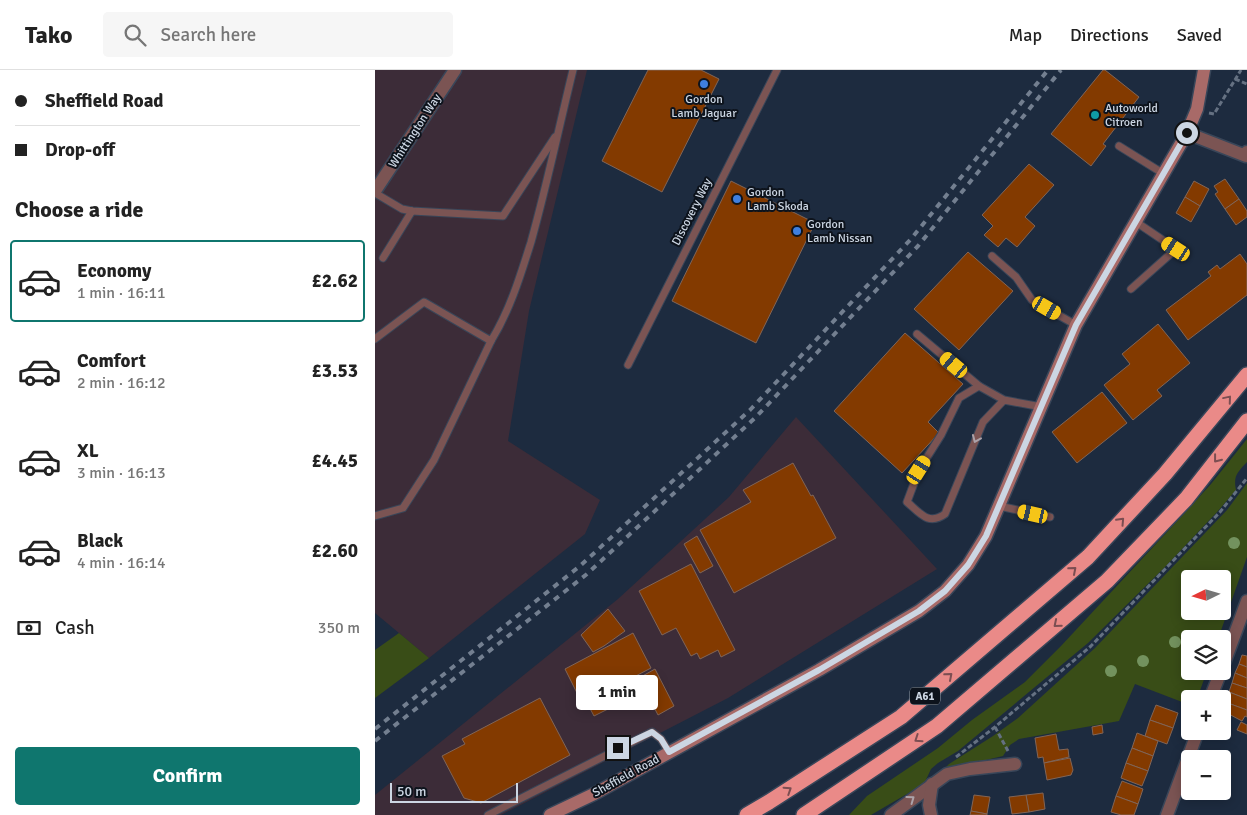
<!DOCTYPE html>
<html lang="en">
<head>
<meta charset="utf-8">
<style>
	body { margin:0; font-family:Signika,sans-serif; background:#f6f6f6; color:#222; height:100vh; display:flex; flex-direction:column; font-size:19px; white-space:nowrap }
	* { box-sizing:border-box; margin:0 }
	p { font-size:16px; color:#767676 }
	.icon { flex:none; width:28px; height:28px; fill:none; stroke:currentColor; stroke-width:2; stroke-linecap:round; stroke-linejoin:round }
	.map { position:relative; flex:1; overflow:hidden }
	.panel { display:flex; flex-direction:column; background:#fff; width:375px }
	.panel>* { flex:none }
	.guide { display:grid; align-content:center; height:110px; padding:0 15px; background:#fff }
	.needle { width:32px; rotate:265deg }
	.tools { position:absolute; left:806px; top:500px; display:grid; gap:10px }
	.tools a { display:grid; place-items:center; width:50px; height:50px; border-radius:5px; background:#fff; box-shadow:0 2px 12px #0003; font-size:25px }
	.scale { position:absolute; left:15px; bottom:12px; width:128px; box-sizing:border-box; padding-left:5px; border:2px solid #ccd6e3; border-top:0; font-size:14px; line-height:18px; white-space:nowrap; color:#ccd6e3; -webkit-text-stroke:4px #0d131c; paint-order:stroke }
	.end { position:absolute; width:22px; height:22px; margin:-11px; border:6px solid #ccd6e3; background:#111; box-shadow:0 0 0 2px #111 }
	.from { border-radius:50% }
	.bubble { position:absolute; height:35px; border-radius:5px; background:#fff; box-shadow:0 2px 12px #0003; font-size:16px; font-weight:700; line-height:35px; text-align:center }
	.car { position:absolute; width:15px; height:30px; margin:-15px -8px; border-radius:6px; box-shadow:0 0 4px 1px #0007; background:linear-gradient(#f5c518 24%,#345 0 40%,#f5c518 0 76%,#345 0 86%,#f5c518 0) }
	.guide b { display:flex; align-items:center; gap:18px; height:48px; font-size:19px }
	.guide b+b { border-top:1px solid #e0e0e0 }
	.guide i { width:12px; height:12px; background:#222 }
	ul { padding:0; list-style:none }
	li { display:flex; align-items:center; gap:15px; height:82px; margin:0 10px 8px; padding:0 5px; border:2px solid transparent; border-radius:5px }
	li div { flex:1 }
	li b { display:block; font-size:19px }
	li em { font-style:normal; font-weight:700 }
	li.active { border-color:#0f766e }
	li>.icon { width:45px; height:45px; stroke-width:1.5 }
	h2 { padding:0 15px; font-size:22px; line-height:60px }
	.pay { display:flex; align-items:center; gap:12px; height:55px; padding:0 15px; font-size:19px }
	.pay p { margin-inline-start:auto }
	.action { display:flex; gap:10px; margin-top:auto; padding:10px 15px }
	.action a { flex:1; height:58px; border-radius:5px; background:#0f766e; color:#fff; font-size:20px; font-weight:700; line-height:58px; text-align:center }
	header { display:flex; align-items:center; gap:30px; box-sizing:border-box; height:70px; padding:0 25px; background:#fff; border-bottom:1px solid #e0e0e0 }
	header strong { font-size:24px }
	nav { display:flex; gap:28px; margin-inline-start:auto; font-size:18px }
	.search { width:350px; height:45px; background:#f6f6f6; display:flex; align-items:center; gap:12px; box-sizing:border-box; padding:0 18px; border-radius:5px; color:#767676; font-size:19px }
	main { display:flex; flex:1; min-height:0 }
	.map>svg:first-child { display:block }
</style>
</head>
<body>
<header>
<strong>Tako</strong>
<div class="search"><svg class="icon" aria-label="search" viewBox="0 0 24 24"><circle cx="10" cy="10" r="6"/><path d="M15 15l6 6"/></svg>Search here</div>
<nav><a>Map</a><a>Directions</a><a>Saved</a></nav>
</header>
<main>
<section class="panel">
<div class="guide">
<b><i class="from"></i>Sheffield Road</b>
<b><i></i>Drop-off</b>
</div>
<h2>Choose a ride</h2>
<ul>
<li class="active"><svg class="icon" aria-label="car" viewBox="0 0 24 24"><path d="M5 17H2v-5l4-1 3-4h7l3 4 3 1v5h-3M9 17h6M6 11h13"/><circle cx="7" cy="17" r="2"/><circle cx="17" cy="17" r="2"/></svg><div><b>Economy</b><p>1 min · 16:11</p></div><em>£2.62</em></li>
<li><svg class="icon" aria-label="car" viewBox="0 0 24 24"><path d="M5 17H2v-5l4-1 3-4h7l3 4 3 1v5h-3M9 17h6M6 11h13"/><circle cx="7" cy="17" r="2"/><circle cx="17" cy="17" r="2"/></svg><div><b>Comfort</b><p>2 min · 16:12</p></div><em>£3.53</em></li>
<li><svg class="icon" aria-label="car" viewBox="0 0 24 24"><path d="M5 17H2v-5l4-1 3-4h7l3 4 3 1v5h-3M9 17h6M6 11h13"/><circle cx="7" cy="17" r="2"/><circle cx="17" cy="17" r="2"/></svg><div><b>XL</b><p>3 min · 16:13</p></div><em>£4.45</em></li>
<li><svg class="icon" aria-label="car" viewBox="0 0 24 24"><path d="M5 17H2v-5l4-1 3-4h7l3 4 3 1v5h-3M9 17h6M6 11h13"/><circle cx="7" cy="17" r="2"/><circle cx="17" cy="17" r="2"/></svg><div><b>Black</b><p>4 min · 16:14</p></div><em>£2.60</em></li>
</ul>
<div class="pay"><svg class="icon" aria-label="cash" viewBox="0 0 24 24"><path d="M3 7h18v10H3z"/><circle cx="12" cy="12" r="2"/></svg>Cash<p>350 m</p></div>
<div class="action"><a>Confirm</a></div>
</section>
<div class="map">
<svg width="872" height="745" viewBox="0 0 872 745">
	<rect width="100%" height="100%" fill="#1d2b3f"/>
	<g fill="#3c2c38">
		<polygon points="0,0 212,0 154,241 133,371 225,430 210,464 54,588 0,543"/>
		<polygon points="421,347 562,499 353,628 126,745 0,745 0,725 243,529 354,427"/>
	</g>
	<g fill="#394d17" fill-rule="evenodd">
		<path d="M872,369V392C863,402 858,405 861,420L843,441L789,498L713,573L583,681L563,693L556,699L549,714L496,745H474L492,726L563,678L597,650L650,612L686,576L806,447L836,414Z"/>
		<path d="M872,413V487L843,569H815V601H832L822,629H815V635L760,614L744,651L644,669L635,675L628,686L568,700L574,694L618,666L643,648L720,578L852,440ZM815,509H848V541H815Z"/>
		<polygon points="24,563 54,588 0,628 0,580"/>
	</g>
	<g fill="#833a00" stroke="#816557">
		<polygon points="273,0 326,0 344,9 287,122 227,91"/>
		<polygon points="728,0 730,0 764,27 728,74 731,76 716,96 676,64"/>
		<polygon points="654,94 679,115 650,147 660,156 642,177 631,168 623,177 609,165 618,156 607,145"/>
		<polygon points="850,109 864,129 850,139 840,124 843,122 839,116"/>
		<polygon points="356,111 440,153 381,273 297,231"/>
		<polygon points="819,111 834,119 825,136 810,127"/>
		<polygon points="810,127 825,136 816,152 801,143"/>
		<polygon points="864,129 872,141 872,147 861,155 850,139"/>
		<polygon points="593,182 638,221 584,280 539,239"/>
		<polygon points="865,184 872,194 872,225 813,270 791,240 836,206 833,202 842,195 845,199"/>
		<polygon points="783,254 815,293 782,320 787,326 758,350 729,315 755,294 747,284"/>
		<polygon points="530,263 588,314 553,352 564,363 527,403 459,341"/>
		<polygon points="727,322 752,353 702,393 677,362"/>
		<polygon points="418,393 436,426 438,425 461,468 359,523 325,460 376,432 368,420"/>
		<polygon points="322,466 338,496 325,503 309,474"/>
		<polygon points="316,494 360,580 346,587 343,580 325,589 322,583 316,586 301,558 287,565 264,521"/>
		<polygon points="233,539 250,561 229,576 218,582 206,565"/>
		<polygon points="258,563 276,598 249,612 257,627 219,646 211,631 207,633 190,599"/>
		<polygon points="867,585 872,586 872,597 864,594"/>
		<polygon points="864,594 872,597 872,608 860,603"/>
		<polygon points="280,599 299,636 283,645 264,608"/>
		<polygon points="860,603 872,608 872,618 857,613"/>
		<polygon points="857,613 872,618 872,629 854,622"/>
		<polygon points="854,622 872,629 872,640 850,632"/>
		<polygon points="165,628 195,685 106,733 89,728 67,686 90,674 87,669"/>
		<polygon points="850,632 872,640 872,647 870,646 867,651 848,641"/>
		<polygon points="781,635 803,643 798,658 775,650"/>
		<polygon points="775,650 798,658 792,674 770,666"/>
		<polygon points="866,652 872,655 872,664 862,660"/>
		<polygon points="727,655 728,663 718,665 717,657"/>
		<polygon points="762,663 783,671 778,686 757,678"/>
		<polygon points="681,664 684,680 693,679 694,687 669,693 668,687 663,688 660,668"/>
		<polygon points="757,678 778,686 773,701 751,693"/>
		<polygon points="695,688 698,700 696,705 672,710 669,693"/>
		<polygon points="751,693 773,701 767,716 746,708"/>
		<polygon points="747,711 768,719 763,734 741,726"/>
		<polygon points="668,723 670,739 654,742 651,725"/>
		<polygon points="599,725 615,727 612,744 596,741"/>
		<polygon points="651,725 654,742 637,744 634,727"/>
		<polygon points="741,726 763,734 759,745 746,745 736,742"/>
		<polygon points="596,741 612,744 612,745 595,745"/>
	</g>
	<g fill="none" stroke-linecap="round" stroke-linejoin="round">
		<g stroke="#394659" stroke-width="9">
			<g id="lane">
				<polyline points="744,76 789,104"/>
				<polyline points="0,123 27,139 37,141 128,146 180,67"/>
				<polyline points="617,186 641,207 657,230 701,255"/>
				<polyline points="8,188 37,141"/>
				<polyline points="756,219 801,179 761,152"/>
				<polyline points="542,264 604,316"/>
				<path d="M0,269L49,232L116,271C135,240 145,207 156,172C172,115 184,57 198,0"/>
				<polyline points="253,295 402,0"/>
				<path d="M629,330L608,352L570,444C553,456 545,443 532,432L544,400L566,365L584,328L604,316L629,330L667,337"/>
				<polyline points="624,436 675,447"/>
				<polyline points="0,446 28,438 59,390 116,271"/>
				<polyline points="113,745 277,662 286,669 294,682"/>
			</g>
		</g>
		<g stroke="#394659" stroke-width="15">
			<g id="street">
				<polyline points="812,63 871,86 872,82"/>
				<polyline points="0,121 80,0"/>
				<polyline points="848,596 872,531"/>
				<polyline points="835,629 846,601"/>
				<polyline points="516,745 572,704 595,699 640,694"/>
				<polyline points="556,745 554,735 557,714"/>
				<polyline points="792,745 823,661"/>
			</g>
		</g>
		<g stroke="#394659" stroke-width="15">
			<polyline id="secondary" points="175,745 219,724 444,600 544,541 570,521 593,495 611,466 701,255 812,63 822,39 829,0"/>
		</g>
		<g stroke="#394659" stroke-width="18">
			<g id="highway">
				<polyline points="372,745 394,732 526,647 713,487 790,404 872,305"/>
				<polyline points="429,745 562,656 732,511 811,429 872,351"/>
			</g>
		</g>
		<g stroke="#657182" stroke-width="3" stroke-dasharray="5 2.5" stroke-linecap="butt">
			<polyline points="860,9 872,14"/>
			<polyline points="834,43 839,44 866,0"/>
			<polyline points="620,657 633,681"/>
			<polyline points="581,687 620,657 716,576 845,442 872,408"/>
		</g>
		<use href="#lane" stroke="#7b5453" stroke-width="7"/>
		<use href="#street" stroke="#7b5453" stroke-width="12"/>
		<use href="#secondary" stroke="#a86a68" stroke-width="12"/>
		<use href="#highway" stroke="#ea8a88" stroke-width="15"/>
		<g stroke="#737f90" stroke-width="4" stroke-dasharray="6 6" stroke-linecap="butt">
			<polyline points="0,659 205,496 375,340 536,169 673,0"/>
			<polyline points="0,671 212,504 381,347 543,176 686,0"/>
		</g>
	</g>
	<g fill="#73925e">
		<circle cx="859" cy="473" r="6"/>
		<circle cx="800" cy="572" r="6"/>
		<circle cx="768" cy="591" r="6"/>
		<circle cx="736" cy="601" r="6"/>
	</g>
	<defs><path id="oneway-chevron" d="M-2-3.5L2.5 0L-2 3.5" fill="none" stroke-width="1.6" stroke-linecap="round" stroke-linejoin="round" transform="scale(1.25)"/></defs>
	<g stroke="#7c4e52">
		<use href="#oneway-chevron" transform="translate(853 329) rotate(-50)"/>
		<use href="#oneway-chevron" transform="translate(842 389) rotate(128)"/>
		<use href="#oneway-chevron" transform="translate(746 451) rotate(-47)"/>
		<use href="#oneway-chevron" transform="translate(698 500) rotate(-41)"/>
		<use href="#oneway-chevron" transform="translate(682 554) rotate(140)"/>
		<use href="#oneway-chevron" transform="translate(574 606) rotate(-41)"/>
		<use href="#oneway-chevron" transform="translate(543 669) rotate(146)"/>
		<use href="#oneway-chevron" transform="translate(413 720) rotate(-33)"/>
	</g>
	<g stroke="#aca2a9">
		<use href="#oneway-chevron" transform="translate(601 369) rotate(113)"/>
		<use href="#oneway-chevron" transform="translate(536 729) rotate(-36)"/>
	</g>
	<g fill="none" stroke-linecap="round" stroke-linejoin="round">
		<polyline stroke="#ccd6e3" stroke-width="6" points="243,678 277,662 286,669 294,682 444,600 544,541 570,521 593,495 611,466 701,255 812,63"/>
	</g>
	<g fill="#3f7fe0" stroke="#0d131c" stroke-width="2">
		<circle cx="329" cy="14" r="5"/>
		<circle cx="362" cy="129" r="5"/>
		<circle cx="422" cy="161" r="5"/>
	</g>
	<circle fill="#0f9aa8" stroke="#0d131c" stroke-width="2" cx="720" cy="45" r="5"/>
	<g text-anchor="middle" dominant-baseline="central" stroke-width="4" stroke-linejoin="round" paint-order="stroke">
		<rect fill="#0d131c" stroke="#939ca7" stroke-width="1" x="535" y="617.5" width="30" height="17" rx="4"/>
		<g font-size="11" font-weight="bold" fill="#ccd6e3">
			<text x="550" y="626">A61</text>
		</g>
		<g font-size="12" fill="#ccd6e3" stroke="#0d131c" text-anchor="start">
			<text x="329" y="29" text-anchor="middle">Gordon<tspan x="329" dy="14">Lamb Jaguar</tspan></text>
			<text x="730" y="38">Autoworld<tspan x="730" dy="14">Citroen</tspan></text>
			<text x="372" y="122">Gordon<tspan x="372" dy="14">Lamb Skoda</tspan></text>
			<text x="432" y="154">Gordon<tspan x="432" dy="14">Lamb Nissan</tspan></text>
		</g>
		<g font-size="12" fill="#ccd6e3" stroke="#0d131c">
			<text transform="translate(40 61) rotate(-57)">Whittington Way</text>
			<text transform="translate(317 142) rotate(-63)">Discovery Way</text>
			<text transform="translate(251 706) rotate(-29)">Sheffield Road</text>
		</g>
	</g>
</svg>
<div class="tools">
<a><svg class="needle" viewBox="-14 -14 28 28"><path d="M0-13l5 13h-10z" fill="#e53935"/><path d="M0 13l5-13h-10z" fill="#767676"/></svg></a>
<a><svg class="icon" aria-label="layers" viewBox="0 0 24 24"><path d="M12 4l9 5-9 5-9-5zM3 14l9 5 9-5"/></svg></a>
<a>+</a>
<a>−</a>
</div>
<div class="scale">50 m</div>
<i class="end from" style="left:812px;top:63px"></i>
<i class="end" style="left:243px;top:678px"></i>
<div class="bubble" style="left:201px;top:605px;width:82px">1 min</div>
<i class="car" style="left:801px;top:179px;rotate:303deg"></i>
<i class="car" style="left:672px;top:238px;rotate:120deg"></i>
<i class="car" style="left:579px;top:295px;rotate:310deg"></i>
<i class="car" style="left:544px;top:400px;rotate:32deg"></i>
<i class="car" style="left:658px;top:444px;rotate:283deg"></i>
</div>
</main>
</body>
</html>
